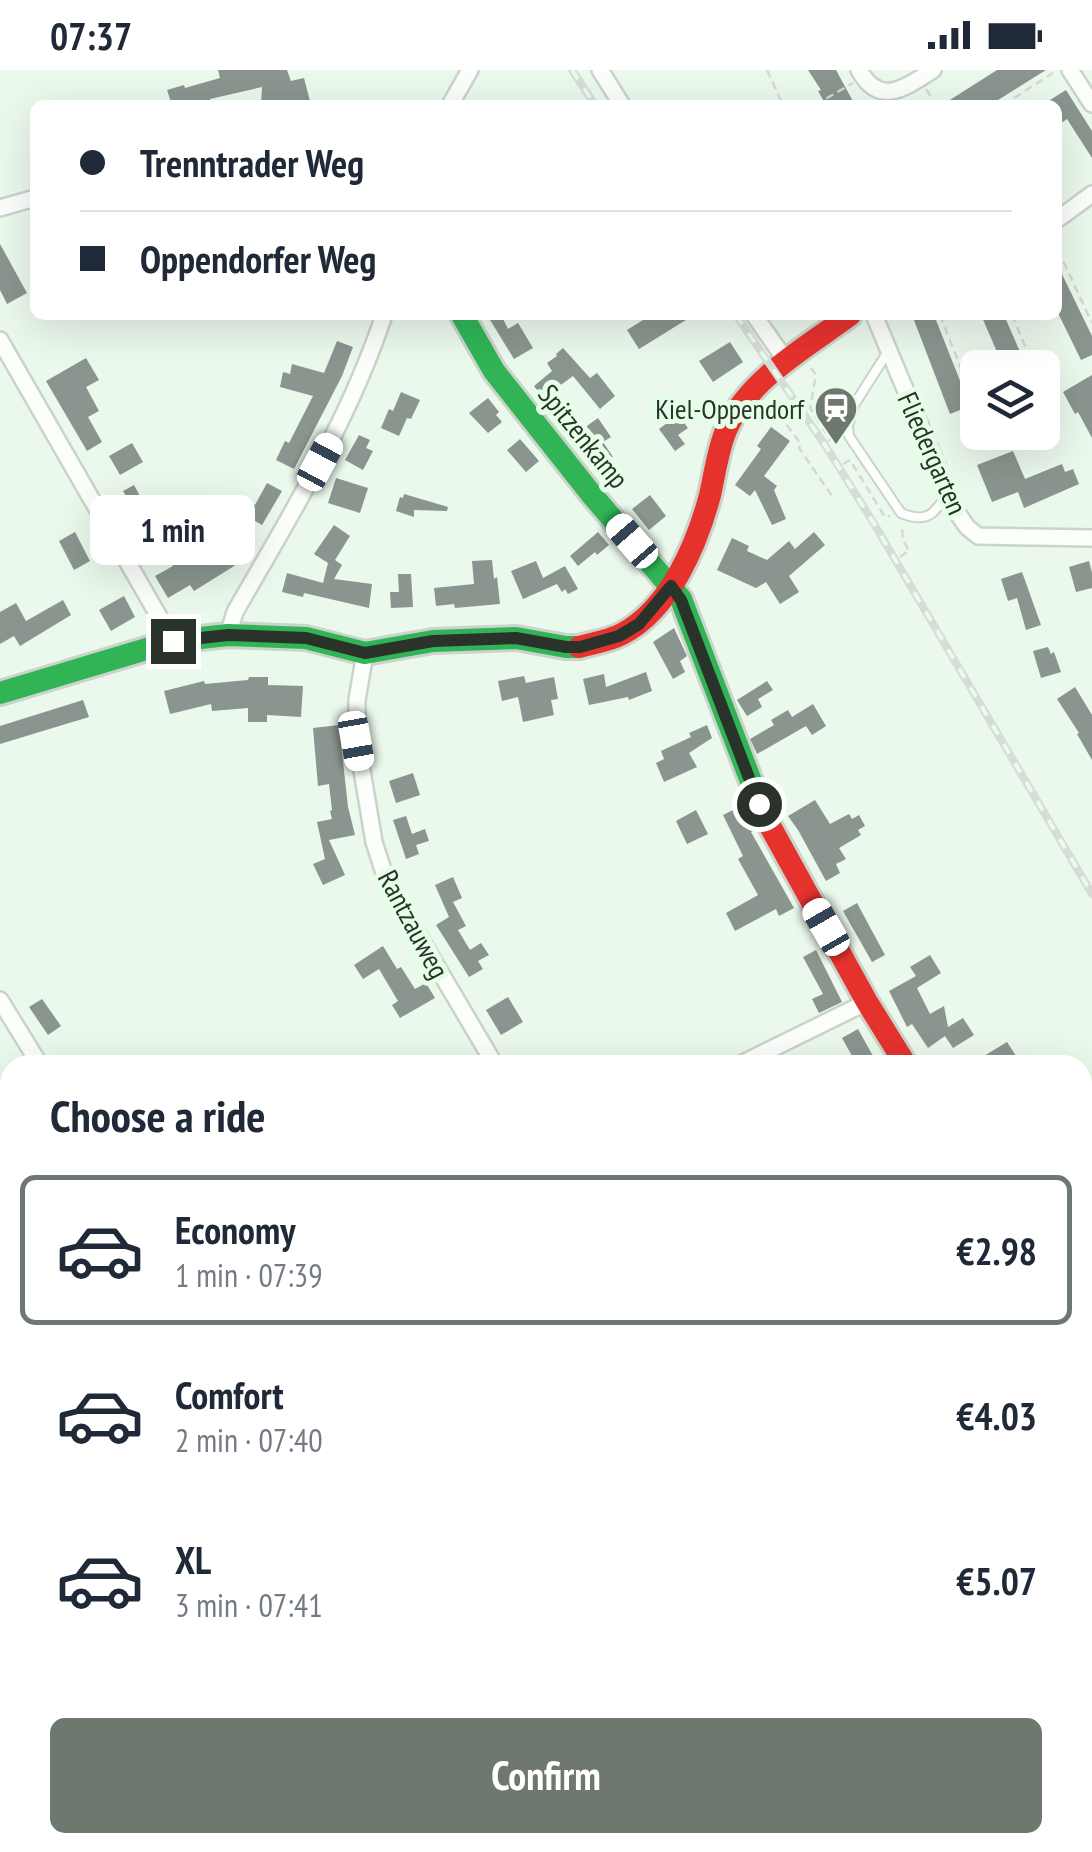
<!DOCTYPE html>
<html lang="en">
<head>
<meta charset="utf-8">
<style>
	body { margin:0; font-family:"PT Sans Narrow",sans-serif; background:#f2f2f3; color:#1f2937; height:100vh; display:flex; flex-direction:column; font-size:38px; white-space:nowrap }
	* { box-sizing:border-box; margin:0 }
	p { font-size:32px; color:#747a83 }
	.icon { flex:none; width:55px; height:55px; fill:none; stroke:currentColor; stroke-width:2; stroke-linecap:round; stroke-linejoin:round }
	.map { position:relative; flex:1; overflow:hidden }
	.details { position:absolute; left:0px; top:985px; width:1092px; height:798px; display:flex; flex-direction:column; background:#fff; border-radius:30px 30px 0 0; box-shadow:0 10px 40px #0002 }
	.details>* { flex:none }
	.top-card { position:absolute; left:30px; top:30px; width:1032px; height:220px; border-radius:15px; box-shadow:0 10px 40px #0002; display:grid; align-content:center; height:220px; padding:0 50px; background:#fff }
	.controls { position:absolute; left:960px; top:280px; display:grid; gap:20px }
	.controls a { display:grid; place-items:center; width:100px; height:100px; border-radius:15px; background:#fff; box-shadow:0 10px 40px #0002; font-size:50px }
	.end { position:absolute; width:45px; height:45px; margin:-22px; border:12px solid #2a332a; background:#fff; box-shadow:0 0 0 5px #fff }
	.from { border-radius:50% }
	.bubble { position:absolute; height:70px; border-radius:15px; background:#fff; box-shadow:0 10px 40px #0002; font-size:32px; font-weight:600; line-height:70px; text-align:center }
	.car { position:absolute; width:30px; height:60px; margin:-30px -15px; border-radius:12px; box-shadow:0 0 8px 2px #0007; background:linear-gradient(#fff 24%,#345 0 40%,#fff 0 76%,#345 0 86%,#fff 0) }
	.top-card b { display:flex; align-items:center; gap:35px; height:95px; font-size:38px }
	.top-card b+b { border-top:2px solid #e0e1e3 }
	.top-card i { width:25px; height:25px; background:#1f2937 }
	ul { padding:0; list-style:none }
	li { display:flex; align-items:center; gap:30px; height:150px; margin:0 20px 15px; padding:0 30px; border:5px solid transparent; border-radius:15px }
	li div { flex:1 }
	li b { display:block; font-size:38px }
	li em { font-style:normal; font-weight:600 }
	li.on { border-color:#6e786e }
	li>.icon { width:90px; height:90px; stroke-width:1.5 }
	h2 { padding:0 50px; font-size:45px; line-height:120px }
	.cta { display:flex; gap:20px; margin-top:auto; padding:20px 50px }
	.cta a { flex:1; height:115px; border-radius:15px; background:#6e786e; color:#fff; font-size:40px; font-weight:600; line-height:115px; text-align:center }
	.status { display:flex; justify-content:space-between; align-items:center; height:70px; padding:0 50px; background:#fff; direction:ltr }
	.status svg { height:28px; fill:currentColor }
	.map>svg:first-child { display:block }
</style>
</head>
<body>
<div class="status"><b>07:37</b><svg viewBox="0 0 49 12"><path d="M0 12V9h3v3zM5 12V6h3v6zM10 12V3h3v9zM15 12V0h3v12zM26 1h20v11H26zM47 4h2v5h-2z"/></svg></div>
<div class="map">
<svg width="1092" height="1782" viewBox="0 0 1092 1782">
	<rect width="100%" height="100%" fill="#ebf8ec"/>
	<polygon fill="#f0e6bd" points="1083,1725 1092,1726 1092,1782 49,1782 61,1772 1082,1772"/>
	<g fill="#89958e">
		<polygon points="218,0 287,0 291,11 304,8 311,35 261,35 262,17 210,29 212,35 172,35 167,20 184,15 185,18 220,8"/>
		<polygon points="808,0 836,0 855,35 826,35 818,21 821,20"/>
		<polygon points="997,0 1046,0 990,35 942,35"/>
		<polygon points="1066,20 1092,61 1092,88 1067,49 1058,55 1058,35 1042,35"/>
		<polygon points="0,174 27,223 7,234 0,220"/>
		<polygon points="1058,196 1092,266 1092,285 1081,290 1058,243"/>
		<polygon points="487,245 501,245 508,259 518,253 533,278 514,289"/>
		<polygon points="651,245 694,245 639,279 627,260"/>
		<polygon points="912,245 934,245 970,336 950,344"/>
		<polygon points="981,245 1004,245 1027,298 1004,298"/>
		<polygon points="337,271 353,277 342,306 294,399 276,390 285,371 289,373 313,326 280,317 283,302 290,304 292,294 324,303"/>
		<polygon points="730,272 743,292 713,312 699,291"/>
		<polygon points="563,278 590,308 597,303 615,326 600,339 573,306 543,328 534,316 552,301 547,293 557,286 556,284"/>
		<polygon points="86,288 99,310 86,317 99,341 88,347 102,372 87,381 46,311"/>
		<polygon points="1092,305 1092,368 1078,342 1075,344 1063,322"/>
		<polygon points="401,322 420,330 411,349 407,348 399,366 381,358 389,339 393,341"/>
		<polygon points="488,328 499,342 496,345 502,352 488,363 469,343"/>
		<polygon points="678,345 688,358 678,365 685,374 675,381 659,359"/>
		<polygon points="598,348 611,367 603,372 613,387 600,396 577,363"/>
		<polygon points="771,357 790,371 764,406 777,416 774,420 786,449 772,455 755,420 750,426 735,415 761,379 757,376"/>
		<polygon points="359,365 370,370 366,378 373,381 363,400 345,390"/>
		<polygon points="520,369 539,391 526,402 507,380"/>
		<polygon points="132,373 143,392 120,405 109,386"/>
		<polygon points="1013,381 1025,409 1062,394 1065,402 1073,399 1079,414 1024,438 1018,422 992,432 977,395"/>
		<polygon points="336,408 368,418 360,443 328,433"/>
		<polygon points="267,413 282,421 262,455 245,445 252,433 255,435"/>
		<polygon points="134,415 142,430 136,434 151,461 132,472 123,456 127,454 115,433 126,426 123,421"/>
		<polygon points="404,424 448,437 447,441 414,440 414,447 396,441 400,427 403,428"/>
		<polygon points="650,425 666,446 649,460 632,439"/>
		<polygon points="221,434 236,461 239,455 249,471 243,475 246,479 235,485 239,493 194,521 190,515 168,528 155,506 173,496 159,471 177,460 194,488 217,474 201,446"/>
		<polygon points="334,455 350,466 335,490 342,495 334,509 372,514 369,538 304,523 303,527 282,522 287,503 323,513 328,493 314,484"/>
		<polygon points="75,462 90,491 74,500 59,471"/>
		<polygon points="598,462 609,475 597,485 595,482 578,496 570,486"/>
		<polygon points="814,462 825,475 789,506 799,522 780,534 766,512 756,518 717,500 732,468 749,476 747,481 767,490 789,471 795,479"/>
		<polygon points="492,490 494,509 497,507 500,534 455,538 454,534 436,536 434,518 474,514 472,491"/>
		<polygon points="536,491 543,508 565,496 578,519 568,524 565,519 562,522 557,514 523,529 511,501"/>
		<polygon points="1089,491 1092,503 1092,518 1076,522 1069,497"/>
		<polygon points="1022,502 1041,555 1026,560 1017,528 1008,531 1001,509"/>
		<polygon points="398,504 411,504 413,537 391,538 390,522 399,522"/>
		<polygon points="124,526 135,547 111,561 99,540"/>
		<polygon points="63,530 71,545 20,576 14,566 0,574 0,542 16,533 26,551"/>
		<polygon points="674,558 687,586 680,591 685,602 673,609 653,572"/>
		<polygon points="1048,577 1051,584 1054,582 1061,602 1041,608 1033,581"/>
		<polygon points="646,602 652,621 629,630 628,627 589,635 583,609 604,604 606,617"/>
		<polygon points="524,606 526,613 554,607 558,629 551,630 554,645 523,652 518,627 502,631 498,611"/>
		<polygon points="249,607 268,607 268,615 303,616 301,647 267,645 267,652 248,652 248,638 212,641 211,634 170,644 164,621 204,611 205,614 248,610"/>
		<polygon points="767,611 773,620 758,629 762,637 747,646 737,630"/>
		<polygon points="1075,617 1092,645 1092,690 1077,664 1079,663 1057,629"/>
		<polygon points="83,630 89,647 0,674 0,656"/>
		<polygon points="813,634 826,656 812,665 806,656 757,684 750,669 774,655 771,650 788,640 792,647"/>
		<polygon points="339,655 348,737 355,765 329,770 345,805 323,815 313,794 325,789 317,752 332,749 330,741 332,740 329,714 318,716 313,658"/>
		<polygon points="707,655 712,668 689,683 697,697 664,712 656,693 664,689 661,681 691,667 689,663"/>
		<polygon points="413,703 420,725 396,733 389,711"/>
		<polygon points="815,730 830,754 849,744 852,749 859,745 865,756 858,760 861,765 839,778 846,789 836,794 840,803 826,811 798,760 788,746"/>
		<polygon points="741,736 753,761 751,762 794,838 779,846 776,839 735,861 726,843 758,825 738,789 743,786 723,745"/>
		<polygon points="696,740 708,764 687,774 676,751"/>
		<polygon points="406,746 412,764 425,759 429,771 416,775 419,784 406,789 393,750"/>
		<polygon points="453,807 462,828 453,832 466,856 458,860 470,880 481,873 489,885 478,891 483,899 469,907 436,855 449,847 435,815"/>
		<polygon points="857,833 885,885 872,892 843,841"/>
		<polygon points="383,876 397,899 401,897 415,919 426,913 435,928 400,948 392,935 398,931 379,899 363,909 354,895"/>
		<polygon points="816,880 842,932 819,943 812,929 823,924 803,887"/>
		<polygon points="930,885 941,903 917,918 930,944 944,936 948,957 963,948 974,965 953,978 945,966 928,978 912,954 907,957 889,921 916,906 910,897"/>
		<polygon points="508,927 523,952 501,965 486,940"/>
		<polygon points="42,929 61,956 48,965 29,937"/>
		<polygon points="858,959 878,995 857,995 842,968"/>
		<polygon points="1007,972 1022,995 969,995"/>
	</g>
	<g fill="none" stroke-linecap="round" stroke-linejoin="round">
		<g stroke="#cad4ca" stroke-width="12">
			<path id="lane" d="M889,280L854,335L848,356L849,366L901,443C927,454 935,444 948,422"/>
		</g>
		<g stroke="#cad4ca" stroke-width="20">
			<g id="street">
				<polyline points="600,0 622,35"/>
				<path d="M859,0C880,38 906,17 933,0"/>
				<polyline points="1070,0 1092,34"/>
				<polyline points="450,35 470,0"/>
				<polyline points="0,138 35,128"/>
				<polyline points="1058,149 1092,124"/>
				<polyline points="754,245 787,292"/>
				<polyline points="874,245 956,441 967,457 978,466 1092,468"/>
				<polyline points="0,270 173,571"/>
				<path d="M228,565L235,542C290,446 349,351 384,245"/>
				<polyline points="365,583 357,630 357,671 374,772 387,812 495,995"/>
				<polyline points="0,930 40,995"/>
				<polyline points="739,995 867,932"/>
				<polyline points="1082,1293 1092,1310"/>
				<polyline points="1082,1511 1092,1512"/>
			</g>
		</g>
		<g stroke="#cad4ca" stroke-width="28">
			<g id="fast">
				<polyline points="462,245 494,301 592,425 681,529 764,745"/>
				<polyline points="0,623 173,571 228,565 306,568 365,583 433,571 516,568 566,577 579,577"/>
			</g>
		</g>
		<g stroke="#cad4ca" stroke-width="28">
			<g id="jam">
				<path d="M579,577C593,573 609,571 622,564C670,539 697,474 710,425C715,403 718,378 727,358C750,308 807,277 850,245"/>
				<polyline points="764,745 867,932 906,995"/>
			</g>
		</g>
		<g stroke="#d5d9d6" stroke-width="2.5" stroke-dasharray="8 5" stroke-linecap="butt">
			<polyline points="767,0 783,35"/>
			<polyline points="926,19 936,35"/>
			<polyline points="815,35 853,13"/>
			<polyline points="1003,35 1053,3"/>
			<polyline points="1058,180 1092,253"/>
			<polyline points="940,245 973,329"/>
			<polyline points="1012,245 1034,298"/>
			<polyline points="811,298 816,305 810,338 826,363 825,366"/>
			<polyline points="771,334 801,374 799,378 832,426"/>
			<polyline points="828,371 838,363"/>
			<polyline points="843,394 850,390 885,447 890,446"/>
			<polyline points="900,487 909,481 903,470 902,455"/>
			<polyline points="453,995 470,986"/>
			<polyline points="1082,1411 1092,1408"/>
			<polyline points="978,1772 988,1779 1004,1772"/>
			<polyline points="1070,1772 1081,1782"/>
			<polyline points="379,1782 388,1772"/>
		</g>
		<use href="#lane" stroke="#fcfefc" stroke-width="8"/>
		<use href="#street" stroke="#fcfefc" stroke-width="15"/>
		<use href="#fast" stroke="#30b455" stroke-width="22"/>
		<use href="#jam" stroke="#e5322d" stroke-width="22"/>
		<g stroke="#d7dcd8" stroke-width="8">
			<g id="rail">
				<polyline points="572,0 595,35"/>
				<polyline points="736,245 825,375 873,452 1092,824"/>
			</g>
		</g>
		<use href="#rail" stroke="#e6fde7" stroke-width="4" stroke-dasharray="11" stroke-linecap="butt"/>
	</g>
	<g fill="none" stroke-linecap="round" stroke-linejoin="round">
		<polyline stroke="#2a332a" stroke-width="12" points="173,571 228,565 306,568 365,583 433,571 516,568 566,577 580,577 619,566 639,554 671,516 681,530 759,734"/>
	</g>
	<defs>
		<g id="station-pin" transform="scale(2.25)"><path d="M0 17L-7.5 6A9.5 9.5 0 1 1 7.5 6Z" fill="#6e786e" stroke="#e6fde7"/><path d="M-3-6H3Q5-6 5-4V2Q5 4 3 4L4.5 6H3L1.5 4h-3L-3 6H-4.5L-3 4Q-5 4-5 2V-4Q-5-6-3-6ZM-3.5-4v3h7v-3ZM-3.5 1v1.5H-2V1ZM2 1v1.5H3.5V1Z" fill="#fff"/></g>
	</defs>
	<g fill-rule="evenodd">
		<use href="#station-pin" x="836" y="338"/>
	</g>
	<g text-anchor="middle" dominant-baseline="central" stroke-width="10" stroke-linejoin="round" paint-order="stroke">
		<g font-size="28" fill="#2a332a" stroke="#e6fde7" text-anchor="end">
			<text x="804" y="338">Kiel-Oppendorf</text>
		</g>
		<g font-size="28" fill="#2a332a" stroke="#e6fde7">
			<text transform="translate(584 366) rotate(51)">Spitzenkamp</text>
			<text transform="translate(933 383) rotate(66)">Fliedergarten</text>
			<text transform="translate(414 854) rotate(62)">Rantzauweg</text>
		</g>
	</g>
</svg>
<div class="controls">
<a><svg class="icon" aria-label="layers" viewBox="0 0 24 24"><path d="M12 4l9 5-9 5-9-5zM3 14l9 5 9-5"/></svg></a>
</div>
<i class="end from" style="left:759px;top:734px"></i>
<i class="end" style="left:173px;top:571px"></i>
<div class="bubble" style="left:90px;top:425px;width:165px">1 min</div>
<i class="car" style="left:320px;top:392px;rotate:28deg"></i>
<i class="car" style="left:632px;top:471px;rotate:319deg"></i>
<i class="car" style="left:356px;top:671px;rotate:170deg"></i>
<i class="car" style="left:826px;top:857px;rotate:330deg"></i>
<div class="top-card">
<b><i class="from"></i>Trenntrader Weg</b>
<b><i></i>Oppendorfer Weg</b>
</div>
<section class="details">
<h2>Choose a ride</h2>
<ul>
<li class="on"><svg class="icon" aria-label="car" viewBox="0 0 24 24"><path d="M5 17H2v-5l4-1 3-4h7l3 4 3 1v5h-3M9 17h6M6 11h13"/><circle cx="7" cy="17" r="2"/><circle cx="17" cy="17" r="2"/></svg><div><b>Economy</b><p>1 min · 07:39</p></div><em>€2.98</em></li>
<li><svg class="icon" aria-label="car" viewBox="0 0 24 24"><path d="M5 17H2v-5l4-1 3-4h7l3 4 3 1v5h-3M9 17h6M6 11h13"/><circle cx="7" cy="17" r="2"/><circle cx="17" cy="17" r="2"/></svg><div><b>Comfort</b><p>2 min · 07:40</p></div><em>€4.03</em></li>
<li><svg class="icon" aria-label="car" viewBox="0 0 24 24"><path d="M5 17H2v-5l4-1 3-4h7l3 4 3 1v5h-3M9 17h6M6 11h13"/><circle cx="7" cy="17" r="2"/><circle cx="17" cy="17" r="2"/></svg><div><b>XL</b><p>3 min · 07:41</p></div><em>€5.07</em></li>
</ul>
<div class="cta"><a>Confirm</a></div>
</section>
</div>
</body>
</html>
